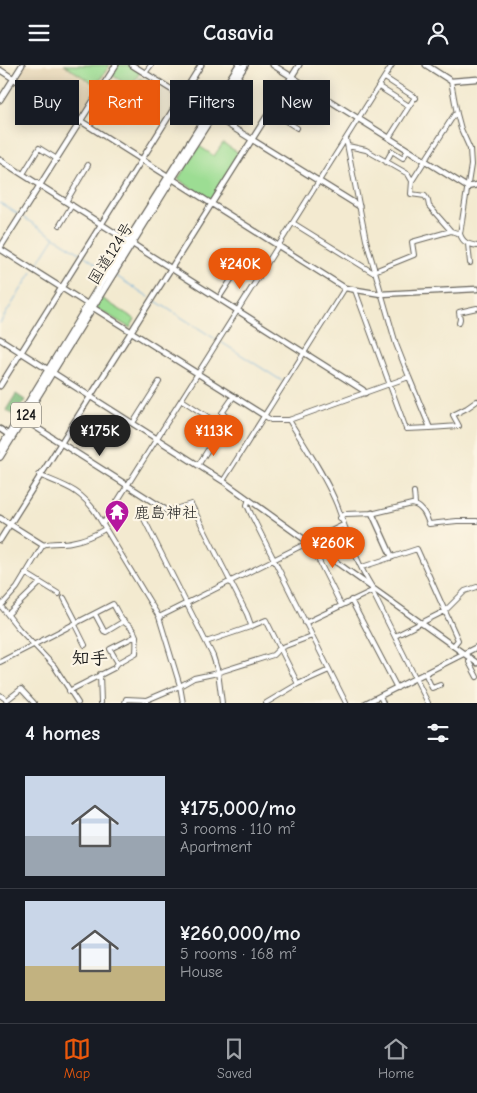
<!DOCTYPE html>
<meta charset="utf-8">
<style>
body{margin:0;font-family:"Comic Neue","Klee One",sans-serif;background:#242831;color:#f1f3f6;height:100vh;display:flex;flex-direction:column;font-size:19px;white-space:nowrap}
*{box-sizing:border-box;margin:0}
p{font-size:16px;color:#9ea1a6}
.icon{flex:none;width:28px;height:28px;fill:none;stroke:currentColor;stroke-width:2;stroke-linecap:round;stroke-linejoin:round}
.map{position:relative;height:638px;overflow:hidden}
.side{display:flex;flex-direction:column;background:#171b24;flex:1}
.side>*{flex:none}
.hud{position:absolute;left:15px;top:15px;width:448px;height:45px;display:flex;gap:10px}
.price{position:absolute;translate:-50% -42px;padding:0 11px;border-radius:18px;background:#ea580c;color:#fff;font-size:16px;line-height:32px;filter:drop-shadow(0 1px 2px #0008)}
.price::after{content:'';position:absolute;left:50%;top:30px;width:15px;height:11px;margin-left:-8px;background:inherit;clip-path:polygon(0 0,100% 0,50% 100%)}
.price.selected{background:#222;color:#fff}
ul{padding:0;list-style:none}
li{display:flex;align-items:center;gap:15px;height:125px;padding:0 25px}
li+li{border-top:1px solid #363941}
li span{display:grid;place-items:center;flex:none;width:140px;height:100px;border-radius:0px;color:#555}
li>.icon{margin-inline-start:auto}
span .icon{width:60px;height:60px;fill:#fffc;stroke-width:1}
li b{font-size:21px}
h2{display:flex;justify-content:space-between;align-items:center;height:60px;padding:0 25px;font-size:21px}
.pill{padding:0 18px;border-radius:0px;background:#171b24;box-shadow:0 2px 12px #0003;font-size:18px;line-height:45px}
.pill.selected{background:#ea580c;color:#fff}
header{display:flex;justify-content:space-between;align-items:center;height:65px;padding:0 25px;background:#171b24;font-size:22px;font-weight:700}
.tab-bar{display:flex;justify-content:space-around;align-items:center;height:70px;border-top:1px solid #363941;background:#171b24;font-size:14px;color:#9ea1a6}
.tab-bar a{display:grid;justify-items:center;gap:2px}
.tab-bar .selected{color:#ea580c}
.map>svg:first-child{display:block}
</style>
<header><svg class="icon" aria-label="menu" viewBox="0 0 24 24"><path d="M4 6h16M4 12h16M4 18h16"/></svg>Casavia<svg class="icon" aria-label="person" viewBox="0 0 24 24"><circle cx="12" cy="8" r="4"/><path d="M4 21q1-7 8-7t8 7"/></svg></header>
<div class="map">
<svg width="477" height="638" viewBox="0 0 477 638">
<rect width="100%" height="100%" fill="#fcf5e5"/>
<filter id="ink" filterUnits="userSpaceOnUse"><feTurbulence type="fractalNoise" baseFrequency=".02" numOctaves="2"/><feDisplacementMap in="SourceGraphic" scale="10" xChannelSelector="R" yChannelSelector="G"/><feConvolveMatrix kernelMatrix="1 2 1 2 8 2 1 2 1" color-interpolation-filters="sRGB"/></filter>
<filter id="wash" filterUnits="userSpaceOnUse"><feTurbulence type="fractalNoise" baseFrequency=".0096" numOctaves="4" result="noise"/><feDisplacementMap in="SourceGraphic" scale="20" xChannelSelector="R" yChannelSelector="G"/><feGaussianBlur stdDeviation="1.12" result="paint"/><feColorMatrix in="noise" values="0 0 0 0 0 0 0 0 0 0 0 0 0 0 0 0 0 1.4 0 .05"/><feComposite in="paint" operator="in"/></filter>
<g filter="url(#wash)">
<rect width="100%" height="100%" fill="#f3ead0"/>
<path fill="#e9d9ba" d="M24 0H112L80 53 15 13Z"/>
<path fill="#9cdd93" stroke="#5c7c58" d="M64 0H110L96 20Z
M118 0H128L140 7 131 22 112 10Z
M223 78 240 89 210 136 178 114 199 81 214 91Z
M101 233 135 254 130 263 96 243Z"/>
<path fill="#7dbc7d" stroke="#4c6c4c" d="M140 13 149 19 132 43 113 30 122 17 131 24Z
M16 329 25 335 15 351 6 345Z"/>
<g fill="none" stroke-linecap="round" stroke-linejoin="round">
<path stroke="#65a8da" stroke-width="1" d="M0 138 18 149
M24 153 80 188
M85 191 103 204
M35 203 54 173
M116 211 149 232
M154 235 217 275
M0 258 32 207
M221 277 282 316"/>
</g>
</g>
<g filter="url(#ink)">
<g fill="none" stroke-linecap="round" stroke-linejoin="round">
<defs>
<path id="minor" d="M145 8 151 0
M385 13 416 33
M451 16 457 49 461 64 470 84 471 100 460 169C463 178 468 179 477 181
M379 22 409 41
M284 24 310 41
M95 32 122 49
M270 46 297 63
M389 73 415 32
M348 81 366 85 408 109 412 116 411 129 425 131 428 136 429 141 451 166
M386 97 392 86 403 93 408 85
M23 109 39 83 57 94
M412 116 454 50 457 49
M66 137 88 100
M293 158 372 207 414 190 412 177 451 166 460 169
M60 160 72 140
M468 179 470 198
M355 225 406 364 430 363 409 312
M219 233 240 201 259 212
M459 258 460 254 459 247 477 243
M182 335 208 352
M265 351 271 355H289L409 312 396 279 366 175 346 74
M289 355C305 382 325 410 337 440 347 467 356 497 372 522V526L428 638
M133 358 159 317
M430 363 459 361 453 350 467 343 477 336
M220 367 228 353 222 348 234 331
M199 399 214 375
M39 410C65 421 80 424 96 448L159 552 180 621 183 638
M223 416 345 223
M414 427 415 439
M249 434 247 440 251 449 346 638
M166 445H172L191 439 247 549 251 560 250 562 206 577
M340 453 345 449 375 448 412 439C422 441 426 450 429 459L457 456H477
M144 454 213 591 218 607 222 638
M103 459 392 0
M311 480 341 540
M362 502 417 484 458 575 453 581
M25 508 59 529
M64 533 77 558
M351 535 397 623
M0 540 19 564 54 601 78 638
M1 541 17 523 43 480C53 477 61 479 71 477 83 475 95 470 105 464
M8 549 40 518
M95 549 104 566 106 567 124 556
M159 552 343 460
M305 558 372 526
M75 560 85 580
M251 560 252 561 266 555 298 619
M395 571 445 546 465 526 477 522
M471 593 469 597 477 612
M0 597 113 539C116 544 120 553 124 557 138 567 137 572 136 588L118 598 114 603 69 626
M118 598 110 584 136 571
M425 608 432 623 440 620
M100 609 101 638
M0 630 7 635 21 624 34 638
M380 631 383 638
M125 638 126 634 147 635
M147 638V635L180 621 194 613 213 609 273 590 280 583 312 571
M266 638 298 619 329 605"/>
<path id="tertiary" d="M132 0 359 141
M273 0 467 122 477 120
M426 0 451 16 477 14
M0 5 345 223 381 229 477 224
M0 35 22 0
M0 95 363 325 365 328
M0 183 116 0
M0 184 265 351
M0 274 223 416 477 598
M0 321 201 0
M23 354 166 445
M0 364 9 370
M372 448 392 492
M0 453 43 480
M0 475 299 0
M366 638 477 582"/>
<path id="trunk" d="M0 384 101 218 239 0
M0 392 172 114 245 0"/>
</defs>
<use href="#minor" stroke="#67645b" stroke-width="6"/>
<use href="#tertiary" stroke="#67645b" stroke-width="7"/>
<use href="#trunk" stroke="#67645b" stroke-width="8"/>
<use href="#minor" stroke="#fff" stroke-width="4"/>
<use href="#tertiary" stroke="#fff" stroke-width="4.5"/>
<use href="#trunk" stroke="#fff" stroke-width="5.5"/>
</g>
</g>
<defs>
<symbol id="temple-pin" viewBox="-11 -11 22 30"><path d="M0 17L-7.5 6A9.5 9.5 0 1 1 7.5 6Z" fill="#b5179e" stroke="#fcf5e5"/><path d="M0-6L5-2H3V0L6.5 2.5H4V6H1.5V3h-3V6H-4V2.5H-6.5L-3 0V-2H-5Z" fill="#fff"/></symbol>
</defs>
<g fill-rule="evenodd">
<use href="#temple-pin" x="103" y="433" width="28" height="38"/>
</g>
<g text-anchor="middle" stroke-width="4.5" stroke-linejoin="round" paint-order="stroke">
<rect fill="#fcf5e5" stroke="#5f5d58" stroke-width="1" x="11" y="337.5" width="30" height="25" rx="4"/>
<g font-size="15" font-weight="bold" fill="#1c1c1c">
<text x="26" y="355">124</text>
</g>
<g font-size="16" fill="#1c1c1c" stroke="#fcf5e5">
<text transform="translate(110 188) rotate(-58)" y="6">国道124号</text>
</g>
<g font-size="16" fill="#1c1c1c" stroke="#fcf5e5" text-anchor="start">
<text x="134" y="453">鹿島神社</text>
</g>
<g font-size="18" font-weight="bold" fill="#1c1c1c" stroke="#fcf5e5">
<text x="90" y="599">知手</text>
</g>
</g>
</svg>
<b class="price" style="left:240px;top:225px">¥240K</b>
<b class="price selected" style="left:100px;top:392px">¥175K</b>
<b class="price" style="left:214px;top:392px">¥113K</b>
<b class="price" style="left:333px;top:504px">¥260K</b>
<div class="hud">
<a class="pill">Buy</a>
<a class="pill selected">Rent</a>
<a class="pill">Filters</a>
<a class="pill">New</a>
</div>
</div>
<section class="side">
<h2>4 homes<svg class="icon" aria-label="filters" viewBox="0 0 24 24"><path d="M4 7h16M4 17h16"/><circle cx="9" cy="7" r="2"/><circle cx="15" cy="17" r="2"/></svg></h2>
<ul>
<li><span style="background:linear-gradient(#c9d6e8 60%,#9aa5b1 0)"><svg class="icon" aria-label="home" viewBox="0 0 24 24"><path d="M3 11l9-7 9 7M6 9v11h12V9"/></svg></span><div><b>¥175,000/mo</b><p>3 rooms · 110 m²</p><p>Apartment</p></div></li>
<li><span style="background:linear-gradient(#c9d6e8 65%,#c2b280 0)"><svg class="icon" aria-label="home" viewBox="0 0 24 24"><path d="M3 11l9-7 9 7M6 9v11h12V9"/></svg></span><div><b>¥260,000/mo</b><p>5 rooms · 168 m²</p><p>House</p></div></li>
</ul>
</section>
<nav class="tab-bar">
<a class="selected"><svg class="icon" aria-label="map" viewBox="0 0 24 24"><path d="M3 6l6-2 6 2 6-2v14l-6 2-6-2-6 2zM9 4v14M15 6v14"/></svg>Map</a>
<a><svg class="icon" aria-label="saved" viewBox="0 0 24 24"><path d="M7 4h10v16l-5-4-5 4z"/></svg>Saved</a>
<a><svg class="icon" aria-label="home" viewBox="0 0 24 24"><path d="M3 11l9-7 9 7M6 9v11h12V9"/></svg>Home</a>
</nav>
